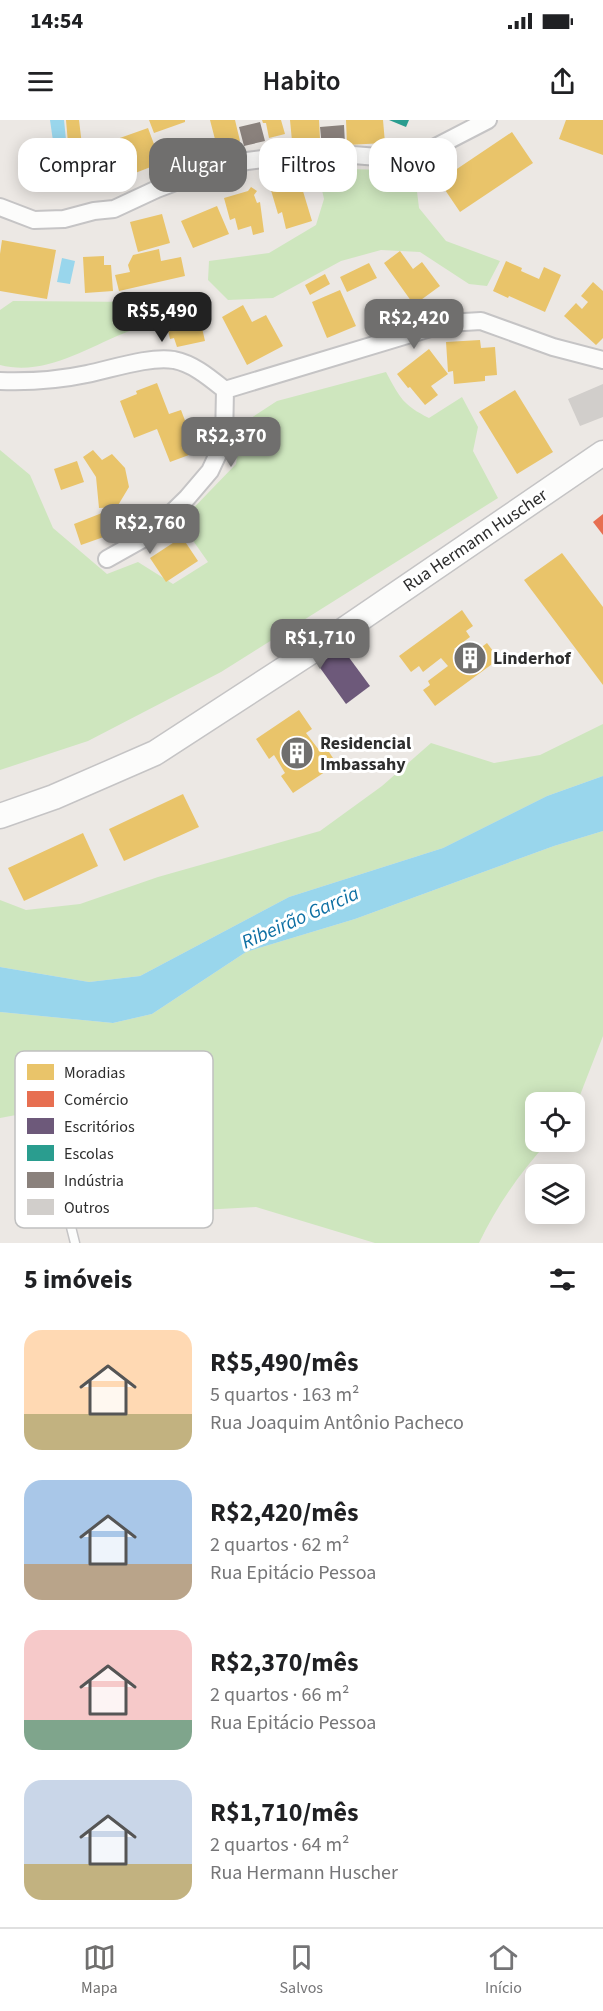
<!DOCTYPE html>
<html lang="pt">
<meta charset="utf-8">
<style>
body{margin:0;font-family:"Source Sans 3",sans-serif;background:#f6f6f6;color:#202124;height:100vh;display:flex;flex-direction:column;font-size:22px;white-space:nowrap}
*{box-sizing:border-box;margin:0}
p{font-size:20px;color:#757577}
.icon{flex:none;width:33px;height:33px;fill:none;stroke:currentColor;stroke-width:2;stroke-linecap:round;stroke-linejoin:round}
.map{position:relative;height:1123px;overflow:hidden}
.drawer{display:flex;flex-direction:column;background:#fff;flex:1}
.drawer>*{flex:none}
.hud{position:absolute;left:18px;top:18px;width:567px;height:54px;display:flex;gap:12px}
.buttons{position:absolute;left:525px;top:972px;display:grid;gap:12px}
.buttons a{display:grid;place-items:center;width:60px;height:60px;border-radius:12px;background:#fff;box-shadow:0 3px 15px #0003;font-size:30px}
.price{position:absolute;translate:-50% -51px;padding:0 14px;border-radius:12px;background:#706f6e;color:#fff;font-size:20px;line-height:39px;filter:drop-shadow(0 2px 3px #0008)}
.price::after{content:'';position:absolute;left:50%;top:36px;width:18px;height:14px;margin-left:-9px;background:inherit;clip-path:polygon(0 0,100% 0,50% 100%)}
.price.current{background:#222;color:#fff}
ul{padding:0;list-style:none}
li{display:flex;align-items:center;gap:18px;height:150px;padding:0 24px}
li span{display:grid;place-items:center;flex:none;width:168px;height:120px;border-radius:18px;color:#555}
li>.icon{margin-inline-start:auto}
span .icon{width:72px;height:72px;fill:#fffc;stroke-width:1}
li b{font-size:26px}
h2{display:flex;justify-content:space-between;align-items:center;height:72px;padding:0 24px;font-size:26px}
.chip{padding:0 21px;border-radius:18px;background:#fff;box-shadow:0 3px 15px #0003;font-size:21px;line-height:54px}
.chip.current{background:#706f6e;color:#fff}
.status{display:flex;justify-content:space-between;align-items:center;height:42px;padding:0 30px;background:#fff;direction:ltr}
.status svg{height:16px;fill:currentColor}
header{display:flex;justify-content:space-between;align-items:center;height:78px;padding:0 24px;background:#fff;font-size:27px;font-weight:600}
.dock{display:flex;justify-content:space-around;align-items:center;height:84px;border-top:2px solid #e0e0e0;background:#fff;font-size:16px;color:#757577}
.dock a{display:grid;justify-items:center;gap:3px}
.dock .current{color:#706f6e}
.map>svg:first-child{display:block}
</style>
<div class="status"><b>14:54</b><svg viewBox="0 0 49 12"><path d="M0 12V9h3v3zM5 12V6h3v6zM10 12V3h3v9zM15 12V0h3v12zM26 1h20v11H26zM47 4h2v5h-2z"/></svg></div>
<header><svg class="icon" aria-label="menu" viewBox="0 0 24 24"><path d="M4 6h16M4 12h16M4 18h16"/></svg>Habito<svg class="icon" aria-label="share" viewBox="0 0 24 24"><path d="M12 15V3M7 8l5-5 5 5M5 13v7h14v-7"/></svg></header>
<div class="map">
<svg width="603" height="1123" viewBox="0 0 603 1123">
<rect width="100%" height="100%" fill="#ece8e4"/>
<path fill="#cee6be" d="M407 47 415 55 419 88 446 121 500 141 487 166 469 164 420 132 381 130 341 141 273 178 228 180 208 160 209 141 269 133 316 105 324 79 319 57 345 49 387 50Z
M188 177 210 185C180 194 150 202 122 214 83 230 44 256 0 245V190L13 181 141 182Z
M386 252C400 278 403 285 429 298L462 277 478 307 473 331 498 378 221 552 88 621 0 650V330L30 355 53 408 107 454 138 442 173 464 208 442 180 402 236 344 242 304 277 281Z
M603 604V656L547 676 443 728 289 777 140 856 89 862 0 847V780L26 790 80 784 158 757 320 711 382 666 431 623 494 643 540 635Z
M603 711V916L575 988 574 982H536V1022H548C521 1051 496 1087 479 1123H375L256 1087 183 1091 137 1052 70 985 0 998V892L113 903 152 894 246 832 355 799 554 726Z"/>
<path fill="#99d6ec" d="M50 0H64L66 20 53 21Z
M62 138 75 141 70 164 57 162Z
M603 656V711L554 726 355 799 246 832 152 894 113 903 0 892V847L89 862 140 856 289 777 443 728 547 676Z"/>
<path fill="#e9c46a" d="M66 0H79L84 42 37 47 34 27 68 23Z
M149 0H185V2L154 13Z
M210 0H235L240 21 217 27Z
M262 0H281L285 14 269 18 266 3H263Z
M290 0H319L320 19 292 21Z
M346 0H383L385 23 347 25Z
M566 0H603V35L559 19Z
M148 8 161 43 130 55 117 19Z
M512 12 533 43 460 92 439 61Z
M299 58 312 101 286 109 282 92 278 94 270 67Z
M251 67 257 71 254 75 257 83 260 82 264 112 253 115 251 106 238 110 235 98 230 100 224 78 248 71Z
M217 86 229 114 193 128 181 101Z
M162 94 170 123 138 132 130 102Z
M2 120 56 130 47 179 0 171V134Z
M159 129 161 141 181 137 185 156 119 171 115 155 130 152 128 145 133 135Z
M400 131 413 149 422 142 440 166 414 185 384 143Z
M104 136V145H111L113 171 85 173 83 137Z
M506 141 522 148 521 151 539 159 544 147 561 155 545 192 509 176 508 178 493 171Z
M369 143 377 158 347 172 340 157Z
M325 154 330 164 310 175 305 165Z
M593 162 603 171V218L596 225 564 196 576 183 582 189 588 182 581 176Z
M340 170 356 206 327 218 312 182Z
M243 185 252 202 266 195 283 226 247 245 222 197Z
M200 199 205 221 177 227 174 218 170 219 167 206Z
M480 220 481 228 495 227 497 255 485 256V261L454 264 453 251 448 252 446 222Z
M429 229 448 254 431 266 438 275 425 285 410 267 408 268 397 254Z
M157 263 169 294 181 290 197 332 170 342 157 309 134 318 120 281 137 274 136 271Z
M515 270 553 332 517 354 479 292Z
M93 330 102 340 112 334 125 348 129 367 117 387 99 388 96 357 83 337Z
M77 341 84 362 61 370 54 349Z
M107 391 115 413 81 425 74 404Z
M182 417 198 441 166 462 150 438Z
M562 433 603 487V565L524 460Z
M462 490 473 506 466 511 470 517 454 529 458 534 475 522 479 529 487 523 499 539 435 586 423 570 430 565 428 561 448 546 441 538 423 552 419 546 411 552 399 536Z
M299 590 312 609 306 613 319 630 325 626 337 644 293 673 281 656 285 653 274 635 269 639 256 619Z
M183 674 199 707 124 741 109 709Z
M83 713 98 746 24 781 8 748Z"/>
<path fill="#e76f51" d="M603 394V415L593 402Z"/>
<path fill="#6d597a" d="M342 528 370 566 346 584 318 545Z"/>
<path fill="#2a9d8f" d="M389 0H409L406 7Z"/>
<path fill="#8a817c" d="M260 2 265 21 244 26 239 7Z
M344 5 345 24 322 27 320 7Z"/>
<path fill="#d1cecb" d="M603 264V297L580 306 568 279Z"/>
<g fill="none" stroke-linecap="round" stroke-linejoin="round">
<defs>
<path id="service" d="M58 1055 75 1123"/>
<path id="minor" d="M0 87 34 100 64 99 94 91 114 89 157 69 194 55 247 41 287 36 341 34 390 38 426 32 488 0
M0 261C29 262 59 260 87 254 112 249 149 236 174 240 194 244 210 258 225 270
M225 270 447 203 481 201 553 227 603 240
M107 439 148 416 187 378 210 351 224 321 225 270"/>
<path id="secondary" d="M0 696 54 677 155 633 335 516 603 333"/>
</defs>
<use href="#service" stroke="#c5c4c5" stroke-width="11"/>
<use href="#minor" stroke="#c5c4c5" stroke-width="20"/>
<use href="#secondary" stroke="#c5c4c5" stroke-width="27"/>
<use href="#service" stroke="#fcfcfb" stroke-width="8"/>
<use href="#minor" stroke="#fcfcfb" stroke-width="16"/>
<use href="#secondary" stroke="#fcfcfb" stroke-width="24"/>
</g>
<defs>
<symbol id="building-disc" viewBox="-11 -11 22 22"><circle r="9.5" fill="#706f6e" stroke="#fff"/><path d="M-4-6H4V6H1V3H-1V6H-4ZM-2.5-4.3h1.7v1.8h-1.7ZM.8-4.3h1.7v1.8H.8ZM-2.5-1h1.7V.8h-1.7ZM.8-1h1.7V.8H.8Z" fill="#fff"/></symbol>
</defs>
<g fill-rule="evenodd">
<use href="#building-disc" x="451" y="519" width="38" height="38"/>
<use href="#building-disc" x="278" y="614" width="38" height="38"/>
</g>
<g text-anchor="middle" stroke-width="6" stroke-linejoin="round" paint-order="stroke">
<g font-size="18" fill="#2e2e2e" stroke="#fff">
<text transform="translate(475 420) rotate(-34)" y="6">Rua Hermann Huscher</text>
</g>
<g font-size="18" font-weight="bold" fill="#2e2e2e" stroke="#fff" text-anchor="start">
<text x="493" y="544">Linderhof</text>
<text x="320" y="629">Residencial<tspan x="320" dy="21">Imbassahy</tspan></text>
</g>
<g font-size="20" font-style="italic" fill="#0d6fa3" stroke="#fff">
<text transform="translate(300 797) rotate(-24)" y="7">Ribeirão Garcia</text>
</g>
</g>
<rect x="15" y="931" width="198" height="177" rx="9" fill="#fff" stroke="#c0c0c0" stroke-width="1.5"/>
<rect x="27" y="944" width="27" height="16" fill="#e9c46a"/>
<rect x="27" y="971" width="27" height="16" fill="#e76f51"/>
<rect x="27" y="998" width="27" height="16" fill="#6d597a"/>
<rect x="27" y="1025" width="27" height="16" fill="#2a9d8f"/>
<rect x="27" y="1052" width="27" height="16" fill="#8a817c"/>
<rect x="27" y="1079" width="27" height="16" fill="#d1cecb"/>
<g font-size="16" fill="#2e2e2e">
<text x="64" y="958">Moradias</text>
<text x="64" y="985">Comércio</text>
<text x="64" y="1012">Escritórios</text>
<text x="64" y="1039">Escolas</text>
<text x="64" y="1066">Indústria</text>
<text x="64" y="1093">Outros</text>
</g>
</svg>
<div class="buttons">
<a><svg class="icon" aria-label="locate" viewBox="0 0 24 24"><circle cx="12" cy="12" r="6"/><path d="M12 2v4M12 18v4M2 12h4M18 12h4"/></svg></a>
<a><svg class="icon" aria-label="layers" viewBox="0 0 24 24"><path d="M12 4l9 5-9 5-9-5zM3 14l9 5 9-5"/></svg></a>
</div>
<b class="price current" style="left:162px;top:223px">R$5,490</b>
<b class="price" style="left:414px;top:230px">R$2,420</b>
<b class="price" style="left:231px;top:348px">R$2,370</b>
<b class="price" style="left:150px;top:435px">R$2,760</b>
<b class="price" style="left:320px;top:550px">R$1,710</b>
<div class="hud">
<a class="chip">Comprar</a>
<a class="chip current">Alugar</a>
<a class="chip">Filtros</a>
<a class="chip">Novo</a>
</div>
</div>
<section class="drawer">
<h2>5 imóveis<svg class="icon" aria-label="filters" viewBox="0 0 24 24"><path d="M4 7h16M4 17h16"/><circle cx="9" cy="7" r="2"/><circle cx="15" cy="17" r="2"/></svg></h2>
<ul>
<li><span style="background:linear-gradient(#ffd9b3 70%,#c2b280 0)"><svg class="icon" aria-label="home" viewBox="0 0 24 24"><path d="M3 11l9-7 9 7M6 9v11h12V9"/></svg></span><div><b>R$5,490/mês</b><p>5 quartos · 163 m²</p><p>Rua Joaquim Antônio Pacheco</p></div></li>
<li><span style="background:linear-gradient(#a9c7e8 70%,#b9a48a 0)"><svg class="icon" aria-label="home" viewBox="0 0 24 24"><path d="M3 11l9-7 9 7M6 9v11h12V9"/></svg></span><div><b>R$2,420/mês</b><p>2 quartos · 62 m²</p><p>Rua Epitácio Pessoa</p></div></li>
<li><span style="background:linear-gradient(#f6c9c9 75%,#7fa58c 0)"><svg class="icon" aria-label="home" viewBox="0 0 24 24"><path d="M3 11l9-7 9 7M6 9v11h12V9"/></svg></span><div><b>R$2,370/mês</b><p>2 quartos · 66 m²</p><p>Rua Epitácio Pessoa</p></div></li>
<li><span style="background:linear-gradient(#c9d6e8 70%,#c2b280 0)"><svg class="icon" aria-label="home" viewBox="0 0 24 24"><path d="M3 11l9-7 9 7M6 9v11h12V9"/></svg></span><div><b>R$1,710/mês</b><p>2 quartos · 64 m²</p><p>Rua Hermann Huscher</p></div></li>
</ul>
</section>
<nav class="dock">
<a class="current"><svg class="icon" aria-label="map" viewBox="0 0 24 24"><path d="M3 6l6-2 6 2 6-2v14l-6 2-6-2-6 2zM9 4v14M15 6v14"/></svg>Mapa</a>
<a><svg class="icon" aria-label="saved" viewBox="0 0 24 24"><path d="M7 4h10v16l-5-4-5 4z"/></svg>Salvos</a>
<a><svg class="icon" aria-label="home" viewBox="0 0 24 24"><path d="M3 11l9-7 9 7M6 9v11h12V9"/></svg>Início</a>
</nav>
